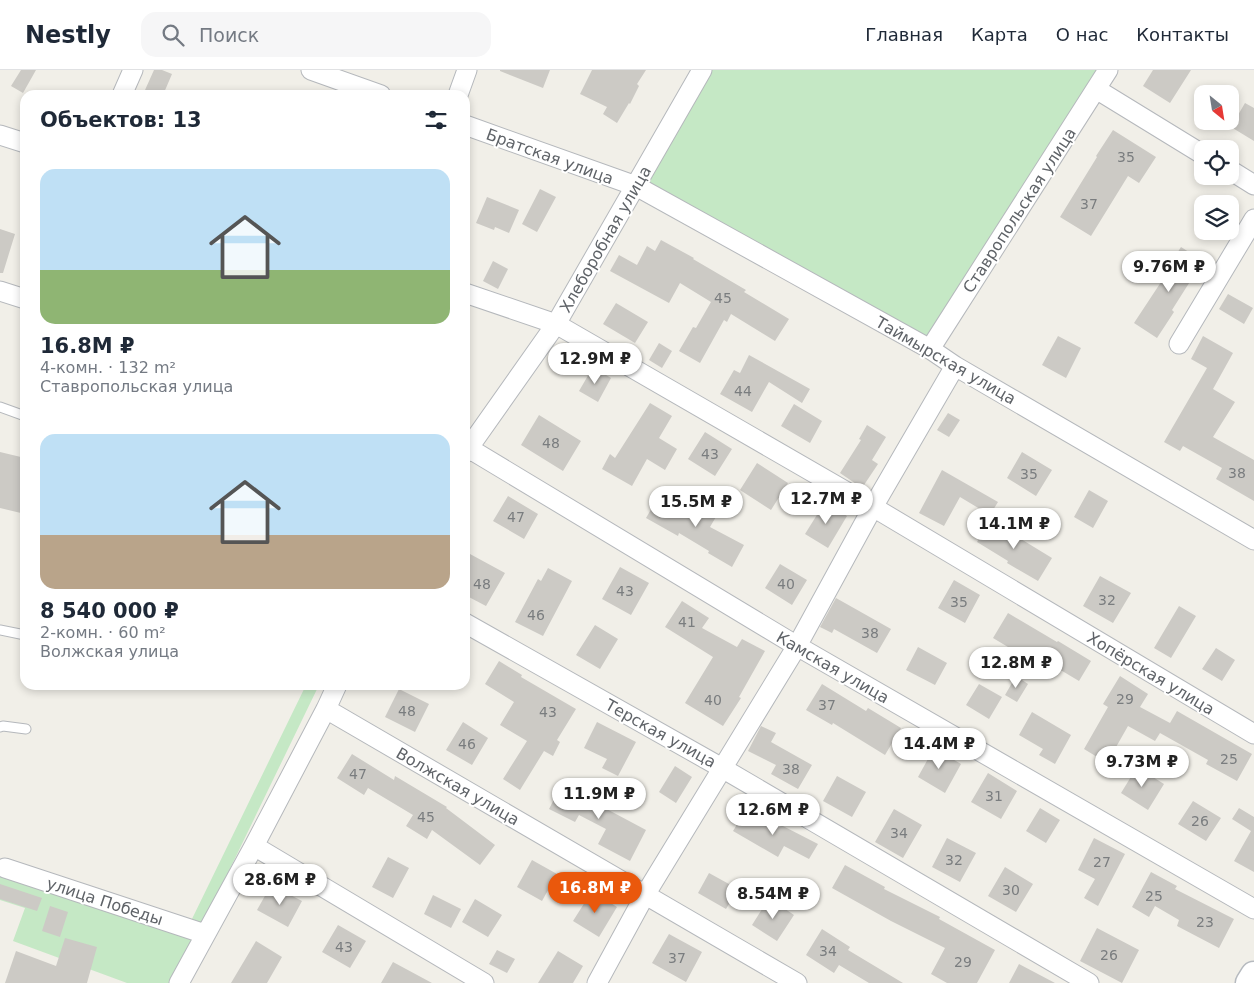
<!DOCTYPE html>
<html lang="ru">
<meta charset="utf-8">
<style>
body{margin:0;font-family:"DejaVu Sans",sans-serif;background:#f6f6f7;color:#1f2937;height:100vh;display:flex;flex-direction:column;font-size:19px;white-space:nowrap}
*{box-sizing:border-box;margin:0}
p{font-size:16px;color:#747a83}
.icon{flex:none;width:28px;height:28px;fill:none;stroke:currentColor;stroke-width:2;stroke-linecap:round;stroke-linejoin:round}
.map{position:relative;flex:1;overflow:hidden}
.details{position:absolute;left:20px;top:20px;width:450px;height:600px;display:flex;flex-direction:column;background:#fff;border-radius:15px;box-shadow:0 2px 8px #0003}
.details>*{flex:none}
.needle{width:32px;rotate:150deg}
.controls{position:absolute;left:1194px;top:15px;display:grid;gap:10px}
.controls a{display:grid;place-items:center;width:45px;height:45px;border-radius:10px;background:#fff;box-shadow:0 2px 8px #0003;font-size:25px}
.price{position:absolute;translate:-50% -42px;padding:0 11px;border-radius:18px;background:#fff;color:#222;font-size:16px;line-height:32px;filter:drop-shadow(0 1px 2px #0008)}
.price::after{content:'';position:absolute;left:50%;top:30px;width:15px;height:11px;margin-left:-8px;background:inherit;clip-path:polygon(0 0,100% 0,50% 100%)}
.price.selected{background:#ea580c;color:#fff}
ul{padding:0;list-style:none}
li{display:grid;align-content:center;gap:10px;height:265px;padding:0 20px}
li span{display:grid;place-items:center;height:155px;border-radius:15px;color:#555}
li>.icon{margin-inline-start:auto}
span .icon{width:90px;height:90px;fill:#fffc;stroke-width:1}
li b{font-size:21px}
h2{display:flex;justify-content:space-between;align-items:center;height:60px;padding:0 20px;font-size:21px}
header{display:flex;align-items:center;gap:30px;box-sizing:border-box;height:70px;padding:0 25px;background:#fff;border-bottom:1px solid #e0e1e3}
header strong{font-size:24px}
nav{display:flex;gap:28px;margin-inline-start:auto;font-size:18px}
.search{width:350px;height:45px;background:#f6f6f7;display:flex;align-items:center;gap:12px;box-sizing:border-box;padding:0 18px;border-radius:15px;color:#747a83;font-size:19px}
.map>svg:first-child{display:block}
</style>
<header>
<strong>Nestly</strong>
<div class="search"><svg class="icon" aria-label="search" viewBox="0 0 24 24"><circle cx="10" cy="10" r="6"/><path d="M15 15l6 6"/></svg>Поиск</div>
<nav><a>Главная</a><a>Карта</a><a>О нас</a><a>Контакты</a></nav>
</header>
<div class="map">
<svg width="1254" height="913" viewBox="0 0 1254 913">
<rect width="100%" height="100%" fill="#f1efe8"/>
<path fill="#c5e8c5" d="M709 0H1102L931 271 644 114Z
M306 615H319L191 879 171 913H127L13 871 25 838 0 830V790L191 851Z"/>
<path fill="#cccac5" d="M21 0H36L23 23 11 16Z
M154 0H162L172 4 163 25H158L145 20Z
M500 0H550L543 18 500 1Z
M592 0H646L637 14 639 16 630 34 629 33 617 53 603 44 607 37 580 24Z
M1153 0H1191L1170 33 1143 16Z
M1245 33 1254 38V71L1231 57Z
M1113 60 1156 87 1139 113 1128 106 1091 166 1060 147 1097 87 1096 86Z
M540 119 556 127 537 162 522 154Z
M487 127 519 140 509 163 495 157 494 160 476 153Z
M0 159 15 164 3 203H0Z
M661 170 694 188 693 189 746 220 744 222 789 249 775 271 731 244 727 252 724 250 700 293 679 281 693 257 696 258 711 232 680 213 669 233 610 201 619 185 637 195 647 176 655 181Z
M1181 177 1203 191 1172 240 1174 242 1157 268 1134 253 1165 206 1163 205Z
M493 191 508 199 498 219 483 211Z
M1228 224 1253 238 1244 254 1219 239Z
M616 233 648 252 635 273 603 254Z
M1058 266 1081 278 1066 308 1042 295Z
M1203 266 1233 283 1213 319 1235 332 1213 367 1254 390V431L1216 409 1222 398 1183 376 1180 381 1164 372 1207 298 1191 289Z
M659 273 672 281 662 298 649 290Z
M749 285 810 319 802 333 769 312 752 342 720 324 734 300 740 303Z
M593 297 611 308 598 332 579 321Z
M650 333 672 346 659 368 677 379 665 400 647 389 632 416 602 399 610 384 615 388Z
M794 334 822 351 810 373 781 356Z
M948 343 960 350 949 367 937 360Z
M539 345 581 371 563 401 521 375Z
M867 355 886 367 872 390 878 394 862 418 840 403 861 370 859 369Z
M705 362 732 379 715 406 688 389Z
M0 382 25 388V444L0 438Z
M1022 382 1052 400 1036 426 1007 408Z
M757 393 788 413 771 440 740 420Z
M942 400 998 432 990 445 960 427 944 456 919 443Z
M1089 420 1108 431 1093 458 1074 447Z
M660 424 697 445 705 431 720 440 710 457 744 475 732 497 708 483 709 481 679 463 678 466 646 448Z
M508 426 538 444 524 469 493 451Z
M825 432 847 446 828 478 805 464Z
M991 448 1017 464 1016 466 1052 488 1038 511 1007 493 1008 491 977 472Z
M470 484 505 503 486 536 465 525V493Z
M780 494 807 510 792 535 765 518Z
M620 497 649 513 631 545 602 529Z
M548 498 572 511 543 566 515 552 538 509 541 511Z
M1100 506 1131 523 1113 553 1083 536Z
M954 510 980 525 965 553 938 538Z
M836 528 891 559 877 583 834 559 832 563 820 557Z
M682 531 709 548 702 558 737 577 742 569 765 581 739 627 741 628 723 656 685 633 713 587 665 557Z
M1179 536 1196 546 1171 588 1154 578Z
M1008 543 1057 572 1058 571 1091 591 1079 611 1027 580 1023 586 993 568Z
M595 555 618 569 600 599 576 585Z
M918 577 947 593 935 615 906 600Z
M1216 578 1235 590 1222 611 1202 599Z
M499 591 522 605 521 607 576 639 557 670 560 672 553 686 544 681 520 720 503 709 527 671 500 655 514 632 485 614Z
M1016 606 1028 614 1017 632 1005 625Z
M1120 606 1148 624 1140 637 1170 653 1177 641 1252 684 1237 711 1206 694 1208 690 1160 663 1155 671 1128 656 1107 693 1084 679 1108 637 1103 634Z
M822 614 866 641 868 638 901 658 885 685 833 653 832 655 806 640Z
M979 614 1002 627 989 649 966 635Z
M399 619 429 634 415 662 385 647Z
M1032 642 1071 665 1055 694 1039 685 1043 679 1019 665Z
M463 652 488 668 472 695 446 680Z
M597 652 636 672 618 706 602 698 607 689 584 678Z
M761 656 776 663 771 672 812 695 798 719 771 704 776 695 748 681Z
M934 678 961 694 945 723 918 707Z
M352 684 394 710 395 706 447 737 446 738 495 775 480 795 432 760 427 769 406 756 413 745 368 718 364 725 337 708Z
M675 696 692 707 676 733 659 722Z
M1137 697 1164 714 1148 740 1121 723Z
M988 703 1017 721 1001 749 971 732Z
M837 706 866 722 852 747 823 731Z
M563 712 603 732 601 736 646 760 630 791 598 774 606 759 579 745 575 752 549 739Z
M1193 731 1221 748 1206 771 1178 754Z
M747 738 780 757 781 755 818 774 809 789 784 776 778 787 733 761Z
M1040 738 1060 750 1046 773 1026 761Z
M1239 738 1254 747V802L1234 791 1251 761 1232 749Z
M894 739 922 755 903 788 875 772Z
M947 768 976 783 960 812 932 797Z
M1094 768 1125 784 1098 836 1084 828 1095 809 1078 800Z
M388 787 409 798 393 828 372 817Z
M532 790 557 804 542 831 517 817Z
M845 795 885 817 884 819 940 847 939 849 995 880 977 913H947L931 904 945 878 891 851 832 818Z
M1005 797 1033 814 1016 842 988 826Z
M1151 802 1177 816 1175 819 1234 849 1219 878 1177 856 1179 850 1155 836 1149 847 1132 837Z
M709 803 738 819 726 839 698 823Z
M0 814 42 828 37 841 0 829Z
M271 815 302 831 288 857 257 840Z
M592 821 617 837 599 867 573 851Z
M433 825 461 839 451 858 424 844Z
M769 828 794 845 777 871 752 855Z
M475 829 502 845 488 867 462 852Z
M50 836 68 842 60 867 42 861Z
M338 855 366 871 350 898 322 882Z
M1097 858 1139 880 1122 913 1080 891Z
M822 859 850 877 848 880 903 913H869L839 895 834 903 806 885Z
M669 864 702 882 686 912 652 893Z
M65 868 97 877 87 913H5L16 881 56 896Z
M256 871 282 887 267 913H231Z
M497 880 515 889 507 903 489 894Z
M558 881 583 896 573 913H538Z
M393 892 432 913H381Z
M1019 894 1055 913H1009Z"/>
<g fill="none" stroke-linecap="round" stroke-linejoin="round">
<defs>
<path id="lane" d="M0 337 25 346
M0 560 25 565
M0 657 3 656 26 659"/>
<path id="street" d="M311 0 381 25
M1096 19 1202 84
M122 25 133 0
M458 25 467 0
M465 55 636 116 930 279 955 296 1254 470
M0 65 25 73
M1230 100 1254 115
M0 221 25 229
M465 223 556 254 873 437 1254 664
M1179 274 1254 149
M930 279 1108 0
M465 376 797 576 1254 839
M465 383 556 254 702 0
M465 553 722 698 1089 913
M326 639 797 913
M254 776 484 913
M5 798 205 864
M179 913 254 776 326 639 337 615
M597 913 645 825 797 576 873 437 955 296"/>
<path id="secondary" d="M1249 913 1254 905"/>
</defs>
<use href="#lane" stroke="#b5b8bc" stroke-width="11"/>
<use href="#street" stroke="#b5b8bc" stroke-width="21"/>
<use href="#secondary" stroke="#b6babf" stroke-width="29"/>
<use href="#lane" stroke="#fff" stroke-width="9"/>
<use href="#street" stroke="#fff" stroke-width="19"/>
<use href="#secondary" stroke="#fff" stroke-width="26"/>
</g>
<g text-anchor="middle" stroke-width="4" stroke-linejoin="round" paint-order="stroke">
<g font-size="14" fill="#7a7d7f">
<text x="1126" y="92">35</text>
<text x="1089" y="139">37</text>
<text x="723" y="233">45</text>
<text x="743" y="326">44</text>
<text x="551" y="378">48</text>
<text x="710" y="389">43</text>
<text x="1237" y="408">38</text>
<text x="1029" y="409">35</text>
<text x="516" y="452">47</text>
<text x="482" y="519">48</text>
<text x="786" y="519">40</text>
<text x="625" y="526">43</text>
<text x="1107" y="535">32</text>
<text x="959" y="537">35</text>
<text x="536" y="550">46</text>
<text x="687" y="557">41</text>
<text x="870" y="568">38</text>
<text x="1125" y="634">29</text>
<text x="713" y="635">40</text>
<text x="827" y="640">37</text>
<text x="407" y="646">48</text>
<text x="548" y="647">43</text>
<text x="467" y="679">46</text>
<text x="1229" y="694">25</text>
<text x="791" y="704">38</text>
<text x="358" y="709">47</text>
<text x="994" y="731">31</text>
<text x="426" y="752">45</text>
<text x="1200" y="756">26</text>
<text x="899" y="768">34</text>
<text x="954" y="795">32</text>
<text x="1102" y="797">27</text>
<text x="1011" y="825">30</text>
<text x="1154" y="831">25</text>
<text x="1205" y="857">23</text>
<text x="344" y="882">43</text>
<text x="828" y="886">34</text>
<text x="1109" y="890">26</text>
<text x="677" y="893">37</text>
<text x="963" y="897">29</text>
</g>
<g font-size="16" fill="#5f6368" stroke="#fff">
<text transform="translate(550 86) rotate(20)" y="6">Братская улица</text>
<text transform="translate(1019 140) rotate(-57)" y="6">Ставропольская улица</text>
<text transform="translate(605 169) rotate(-60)" y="6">Хлеборобная улица</text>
<text transform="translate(946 290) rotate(30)" y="6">Таймырская улица</text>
<text transform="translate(833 597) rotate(30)" y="6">Камская улица</text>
<text transform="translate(1151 603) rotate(31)" y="6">Хопёрская улица</text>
<text transform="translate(661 663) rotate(29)" y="6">Терская улица</text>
<text transform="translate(458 716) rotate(30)" y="6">Волжская улица</text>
<text transform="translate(105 831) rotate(18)" y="6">улица Победы</text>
</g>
</g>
</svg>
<div class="controls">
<a><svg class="needle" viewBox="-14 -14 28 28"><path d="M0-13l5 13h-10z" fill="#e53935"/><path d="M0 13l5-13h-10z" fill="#747a83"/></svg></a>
<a><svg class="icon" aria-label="locate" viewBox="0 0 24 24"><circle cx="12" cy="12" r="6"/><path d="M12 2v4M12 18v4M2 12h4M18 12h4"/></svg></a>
<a><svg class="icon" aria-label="layers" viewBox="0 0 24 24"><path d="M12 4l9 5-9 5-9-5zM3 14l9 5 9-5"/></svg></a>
</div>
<b class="price" style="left:1169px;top:223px">9.76M ₽</b>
<b class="price" style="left:595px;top:315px">12.9M ₽</b>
<b class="price" style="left:826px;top:455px">12.7M ₽</b>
<b class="price" style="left:696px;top:458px">15.5M ₽</b>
<b class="price" style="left:1014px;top:480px">14.1M ₽</b>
<b class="price" style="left:1016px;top:619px">12.8M ₽</b>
<b class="price" style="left:939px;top:700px">14.4M ₽</b>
<b class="price" style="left:1142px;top:718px">9.73M ₽</b>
<b class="price" style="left:599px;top:750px">11.9M ₽</b>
<b class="price" style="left:773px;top:766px">12.6M ₽</b>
<b class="price" style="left:280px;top:836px">28.6M ₽</b>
<b class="price selected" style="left:595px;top:844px">16.8M ₽</b>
<b class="price" style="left:773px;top:850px">8.54M ₽</b>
<section class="details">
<h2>Объектов: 13<svg class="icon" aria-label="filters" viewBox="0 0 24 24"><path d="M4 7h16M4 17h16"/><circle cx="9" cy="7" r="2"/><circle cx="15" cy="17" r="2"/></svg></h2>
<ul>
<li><span style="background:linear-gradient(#bfe0f5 65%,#8fb573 0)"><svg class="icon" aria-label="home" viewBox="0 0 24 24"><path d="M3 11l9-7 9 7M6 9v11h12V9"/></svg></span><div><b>16.8M ₽</b><p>4-комн. · 132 m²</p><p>Ставропольская улица</p></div></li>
<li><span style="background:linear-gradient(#bfe0f5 65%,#b9a48a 0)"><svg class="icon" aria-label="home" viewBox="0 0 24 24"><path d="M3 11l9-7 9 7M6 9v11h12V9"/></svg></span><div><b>8 540 000 ₽</b><p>2-комн. · 60 m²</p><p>Волжская улица</p></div></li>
</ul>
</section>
</div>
